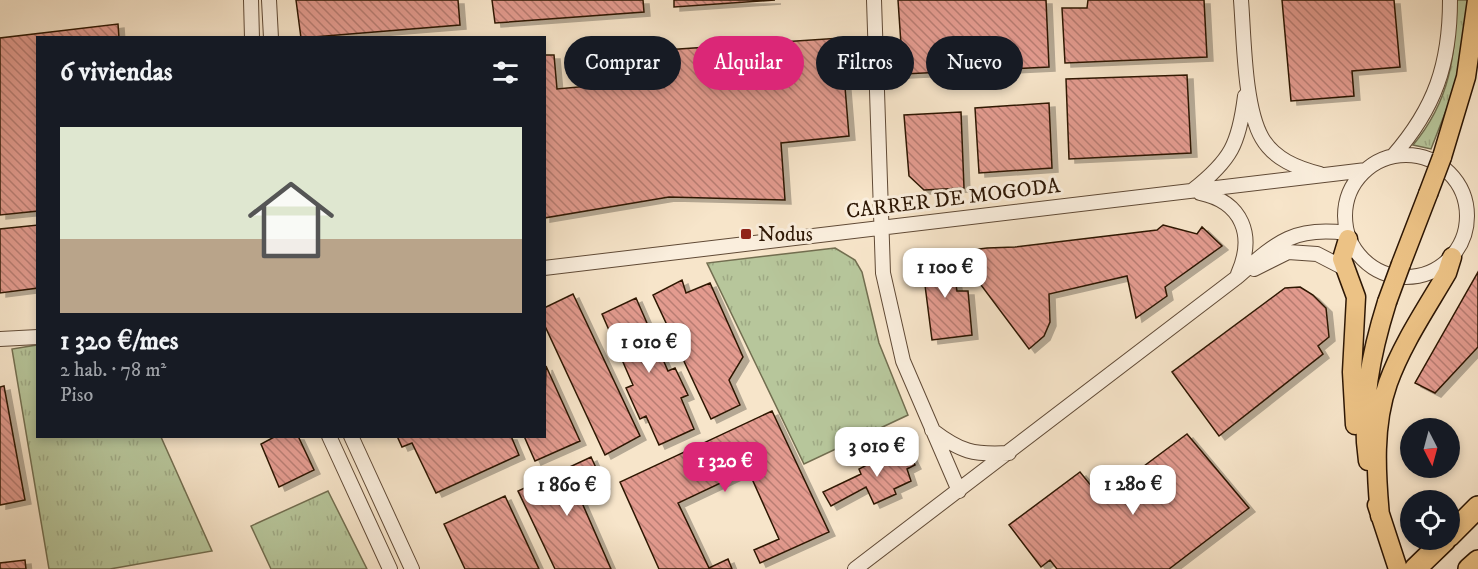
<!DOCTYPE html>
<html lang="es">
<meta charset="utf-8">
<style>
body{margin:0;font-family:"IM FELL DW Pica",serif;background:#242831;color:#f1f3f6;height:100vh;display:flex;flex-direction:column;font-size:22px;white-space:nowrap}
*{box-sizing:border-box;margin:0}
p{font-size:20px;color:#9ea1a6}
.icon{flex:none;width:33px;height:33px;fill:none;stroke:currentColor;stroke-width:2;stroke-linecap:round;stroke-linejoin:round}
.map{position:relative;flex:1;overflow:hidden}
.panel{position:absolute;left:36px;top:36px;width:510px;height:402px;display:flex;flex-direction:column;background:#171b24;border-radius:0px;box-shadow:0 3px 9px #0003}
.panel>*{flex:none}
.top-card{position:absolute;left:564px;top:36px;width:570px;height:54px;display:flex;gap:12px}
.needle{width:39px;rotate:174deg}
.buttons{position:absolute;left:1400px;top:418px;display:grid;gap:12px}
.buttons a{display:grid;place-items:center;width:60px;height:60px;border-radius:50%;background:#171b24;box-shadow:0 3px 9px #0003;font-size:30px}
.price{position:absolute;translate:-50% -51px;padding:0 14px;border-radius:12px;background:#fff;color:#222;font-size:20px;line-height:39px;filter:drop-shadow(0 2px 3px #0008)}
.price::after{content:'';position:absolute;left:50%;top:36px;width:18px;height:14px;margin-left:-9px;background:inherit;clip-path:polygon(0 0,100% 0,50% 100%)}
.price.on{background:#db2777;color:#fff}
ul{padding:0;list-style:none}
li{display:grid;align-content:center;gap:12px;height:318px;padding:0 24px}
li+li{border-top:2px solid #363941}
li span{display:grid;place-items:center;height:186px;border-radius:0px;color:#555}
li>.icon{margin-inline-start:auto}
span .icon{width:108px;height:108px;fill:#fffc;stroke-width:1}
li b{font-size:26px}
h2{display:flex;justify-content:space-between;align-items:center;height:72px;padding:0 24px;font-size:26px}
.tag{padding:0 21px;border-radius:27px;background:#171b24;box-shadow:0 3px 9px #0003;font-size:21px;line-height:54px}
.tag.on{background:#db2777;color:#fff}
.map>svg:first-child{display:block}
</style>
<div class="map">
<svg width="1478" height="569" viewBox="0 0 1478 569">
<defs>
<pattern id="grass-tufts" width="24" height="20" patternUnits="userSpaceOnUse" patternTransform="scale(1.5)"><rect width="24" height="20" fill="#b7c69b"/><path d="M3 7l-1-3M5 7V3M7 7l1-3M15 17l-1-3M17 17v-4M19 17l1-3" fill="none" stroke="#9ea984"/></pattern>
<pattern id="building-back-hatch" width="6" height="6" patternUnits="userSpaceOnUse" patternTransform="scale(1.5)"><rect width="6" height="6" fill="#e39b8f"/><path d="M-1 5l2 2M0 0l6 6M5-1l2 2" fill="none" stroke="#b87d73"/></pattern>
<filter id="shadow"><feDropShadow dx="6" dy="4" stdDeviation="0" flood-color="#0004"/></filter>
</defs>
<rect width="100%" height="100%" fill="#f7e5ca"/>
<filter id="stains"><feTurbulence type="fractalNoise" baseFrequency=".00333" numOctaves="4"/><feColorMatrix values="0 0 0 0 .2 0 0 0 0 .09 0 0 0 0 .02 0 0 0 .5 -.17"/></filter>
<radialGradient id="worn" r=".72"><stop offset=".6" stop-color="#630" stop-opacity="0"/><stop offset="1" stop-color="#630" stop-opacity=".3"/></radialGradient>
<path fill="url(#grass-tufts)" stroke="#726e50" stroke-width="1.5" d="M1456 0H1469L1456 85 1431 149 1413 145C1450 101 1456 55 1456 0Z
M835 248 855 260 862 272 879 343 908 415 804 464 707 263Z
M37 345 38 436 161 437 212 551 110 569H49L12 349Z
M328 491 367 569H271L251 526Z"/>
<path fill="url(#building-back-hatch)" stroke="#2d1705" stroke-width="1.5" filter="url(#shadow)" d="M296 0H458L460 25 301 38Z
M492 0H643L644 12 495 23Z
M674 0H775L674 7Z
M898 0H1046L1049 67 903 74Z
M1088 0H1204L1207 57 1065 63 1062 8H1087Z
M1282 0H1394L1400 67 1352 71 1354 96 1291 101Z
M118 24 119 38H38V211L0 215V38Z
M841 38 849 136 781 143 785 200 669 197 544 218V55H554L557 89 622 83 620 53Z
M1187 75 1191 153 1069 159 1066 79Z
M1049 103 1052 168 979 173 975 108Z
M961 112 964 188 924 190 909 176 904 115Z
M38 225V288L0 293V229Z
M1163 225 1197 234 1202 227 1222 246 1165 287 1167 296 1136 318 1127 276 1049 294 1050 322 1044 336 1029 349 960 257 972 250 987 248 1015 247 1157 230Z
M944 251 945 264 952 263 957 291H968L972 335 932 340 921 254Z
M1478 272V347L1435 393 1415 383Z
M682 280 686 293 710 283 743 357 729 380 740 405 711 419 653 295Z
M1300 287 1313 295 1326 308 1329 337 1318 346 1323 354 1219 436 1172 372 1285 288Z
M573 294 640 436 605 455 544 324V308Z
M636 298 668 371 675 368 688 395 681 398 694 429 659 445 646 416 640 419 626 388 633 385 602 314Z
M546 366 580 441 535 461 524 436H544Z
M4 386 25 500 0 505V387Z
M772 411 829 532 760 563 754 550 779 539 748 470 678 503 709 568 728 559 732 569H659L620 482Z
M1187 434 1249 508 1169 569H1057L1050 560 1041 567 1009 525 1080 472 1101 498Z
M276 436H298L314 470 279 487 261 444Z
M397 436H511L519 455 436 493 412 443 402 447Z
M905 445 915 465 907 469 911 481 894 489 896 494 874 504 866 487 831 506 823 492 861 474 859 469Z
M591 457 604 485 579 496 611 569H555L518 491Z
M505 496 539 569H465L444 524Z
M25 560 26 569H0V563Z"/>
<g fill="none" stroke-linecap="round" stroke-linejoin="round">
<defs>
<path id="minor" d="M251 0 252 38
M269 0 271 38
M874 0 883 273 903 361 959 491
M1241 0C1244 37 1244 107 1262 138 1274 159 1297 168 1320 174
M1345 216a61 61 0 1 1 122 0a61 61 0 1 1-122 0Z
M1393 156C1435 108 1450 64 1450 0
M1193 190C1231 160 1239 144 1245 96
M1200 193C1243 202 1255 236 1238 274
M544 268 1366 170
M1254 269 1288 252 1317 254 1346 269
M0 339 38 337
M932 430C961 452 973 455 1009 453
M329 436 390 569
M351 436 412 569
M855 569 1236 278C1275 244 1292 226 1346 233"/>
<path id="major" d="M1442 157 1466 77 1477 0
M1348 239 1342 259 1356 297 1352 372 1355 425
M1401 264 1428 194
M1368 461C1360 406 1371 353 1387 302
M1377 505 1398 569
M1380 516C1376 473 1373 425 1388 383 1402 344 1426 309 1447 273L1452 257"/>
<path id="highway" d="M1449 536 1478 507
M1415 569 1445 540
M1469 569 1478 561"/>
</defs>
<use href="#minor" stroke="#604a36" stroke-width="16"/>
<use href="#major" stroke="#2d1705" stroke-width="21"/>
<use href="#highway" stroke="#2d1705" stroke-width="24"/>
<use href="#minor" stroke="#faeedd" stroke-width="14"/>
<use href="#major" stroke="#ecc285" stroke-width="18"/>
<use href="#highway" stroke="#ecc285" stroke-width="21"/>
<defs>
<path id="major-bridge" d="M1428 194 1442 157
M1387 302 1401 264"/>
</defs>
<use href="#major-bridge" stroke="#2d1705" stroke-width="21" stroke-linecap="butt"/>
<use href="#major-bridge" stroke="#ecc285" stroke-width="18"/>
</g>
<rect fill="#8f2418" stroke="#faeedd" stroke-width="2" x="740" y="228" width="12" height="12" rx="3"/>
<g text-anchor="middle" stroke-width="6" stroke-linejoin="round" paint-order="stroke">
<g font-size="21" fill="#2d1705" stroke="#faeedd">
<text transform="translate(953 198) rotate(-7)" y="7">CARRER DE MOGODA</text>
</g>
<g font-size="21" fill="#2d1705" stroke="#faeedd" text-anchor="start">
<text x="758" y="241">Nodus</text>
</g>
</g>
<rect width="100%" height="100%" filter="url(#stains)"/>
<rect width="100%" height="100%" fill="url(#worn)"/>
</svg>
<div class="buttons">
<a><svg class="needle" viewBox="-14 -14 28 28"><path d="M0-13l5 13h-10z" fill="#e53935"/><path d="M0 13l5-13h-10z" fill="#9ea1a6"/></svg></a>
<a><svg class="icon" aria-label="locate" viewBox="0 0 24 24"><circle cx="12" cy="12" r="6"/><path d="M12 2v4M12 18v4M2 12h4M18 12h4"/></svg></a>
</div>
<b class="price" style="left:945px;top:299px">1 100 €</b>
<b class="price" style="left:649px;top:374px">1 010 €</b>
<b class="price" style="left:877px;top:478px">3 010 €</b>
<b class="price on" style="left:725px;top:493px">1 320 €</b>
<b class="price" style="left:1133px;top:516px">1 280 €</b>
<b class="price" style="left:567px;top:517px">1 860 €</b>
<div class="top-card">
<a class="tag">Comprar</a>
<a class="tag on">Alquilar</a>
<a class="tag">Filtros</a>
<a class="tag">Nuevo</a>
</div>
<section class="panel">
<h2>6 viviendas<svg class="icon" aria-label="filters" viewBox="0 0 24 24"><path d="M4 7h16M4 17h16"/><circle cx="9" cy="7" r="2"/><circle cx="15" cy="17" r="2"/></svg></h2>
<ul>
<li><span style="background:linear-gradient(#dfe7d0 60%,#b9a48a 0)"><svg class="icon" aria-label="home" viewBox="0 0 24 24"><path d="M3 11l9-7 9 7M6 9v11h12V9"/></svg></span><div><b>1 320 €/mes</b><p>2 hab. · 78 m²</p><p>Piso</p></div></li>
</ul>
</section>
</div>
